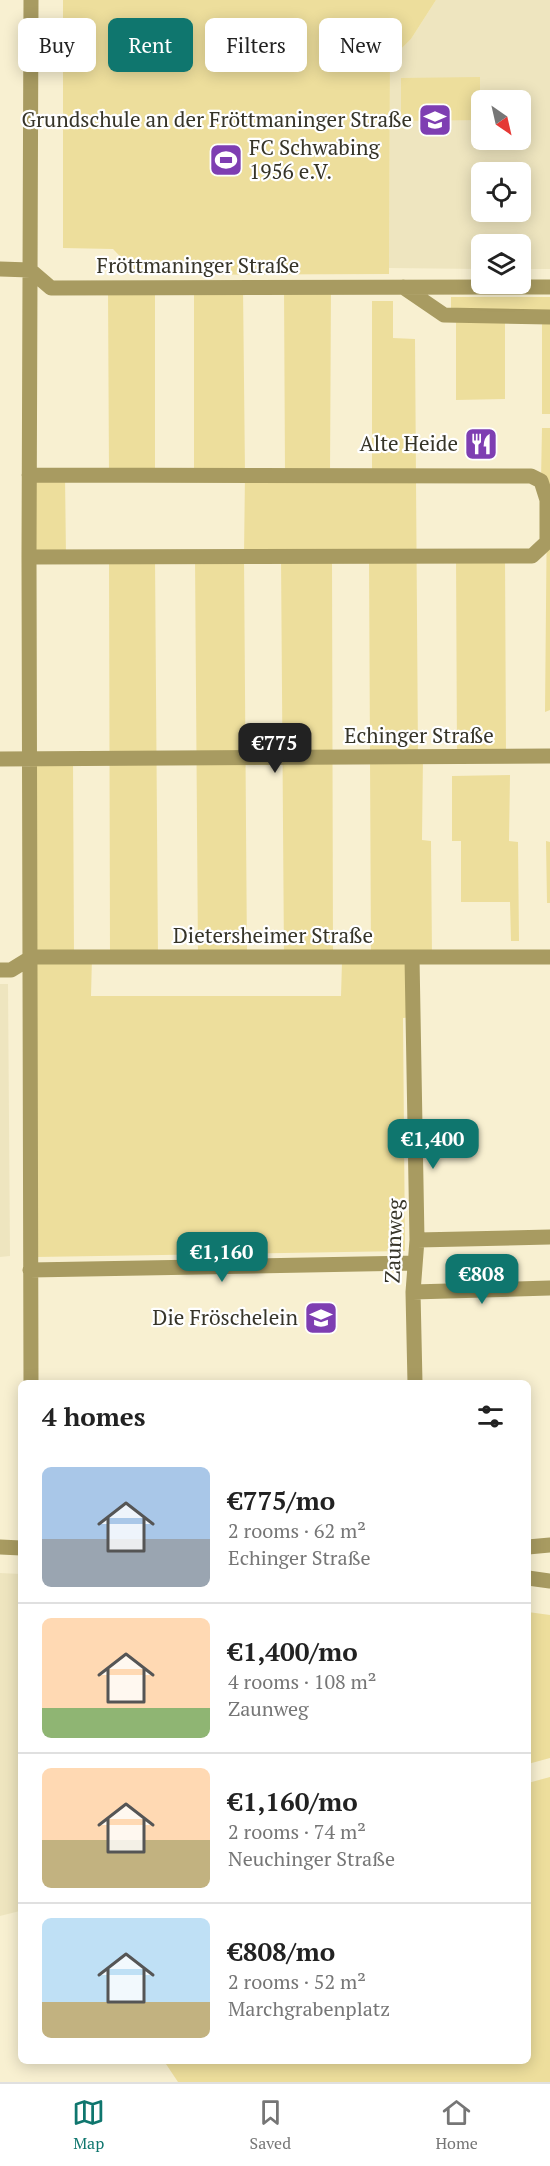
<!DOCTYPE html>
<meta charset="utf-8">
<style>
body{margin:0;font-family:"PT Serif",serif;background:#f6f6f6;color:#222;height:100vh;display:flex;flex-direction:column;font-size:22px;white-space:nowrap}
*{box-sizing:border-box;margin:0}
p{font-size:20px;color:#767676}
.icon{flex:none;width:33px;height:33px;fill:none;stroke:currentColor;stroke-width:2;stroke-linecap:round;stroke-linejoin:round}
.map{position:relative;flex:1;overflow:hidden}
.side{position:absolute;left:18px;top:1380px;width:513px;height:684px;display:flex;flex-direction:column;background:#fff;border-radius:9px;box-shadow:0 3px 15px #0003}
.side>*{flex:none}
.top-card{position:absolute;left:18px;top:18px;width:514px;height:54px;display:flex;gap:12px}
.needle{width:39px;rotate:146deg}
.fabs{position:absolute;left:471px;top:90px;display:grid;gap:12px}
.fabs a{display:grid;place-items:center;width:60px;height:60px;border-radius:9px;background:#fff;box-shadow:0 3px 15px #0003;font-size:30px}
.price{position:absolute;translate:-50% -51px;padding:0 14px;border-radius:12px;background:#0f766e;color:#fff;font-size:20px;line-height:39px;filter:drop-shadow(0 2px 3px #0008)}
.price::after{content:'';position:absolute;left:50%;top:36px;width:18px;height:14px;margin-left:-9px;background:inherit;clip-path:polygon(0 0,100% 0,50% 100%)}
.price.current{background:#222;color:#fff}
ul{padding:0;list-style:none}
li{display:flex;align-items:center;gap:18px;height:150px;padding:0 24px}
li+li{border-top:2px solid #e0e0e0}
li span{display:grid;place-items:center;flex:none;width:168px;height:120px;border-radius:9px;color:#555}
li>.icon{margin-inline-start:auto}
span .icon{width:72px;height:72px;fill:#fffc;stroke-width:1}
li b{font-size:26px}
h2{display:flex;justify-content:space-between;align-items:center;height:72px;padding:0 24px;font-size:26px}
.pill{padding:0 21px;border-radius:9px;background:#fff;box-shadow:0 3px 15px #0003;font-size:21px;line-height:54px}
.pill.current{background:#0f766e;color:#fff}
.dock{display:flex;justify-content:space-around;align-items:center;height:84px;border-top:2px solid #e0e0e0;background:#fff;font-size:16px;color:#767676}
.dock a{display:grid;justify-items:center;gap:3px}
.dock .current{color:#0f766e}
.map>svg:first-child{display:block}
</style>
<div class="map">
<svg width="550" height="2082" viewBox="0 0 550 2082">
<rect width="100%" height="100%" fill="#f8f0d1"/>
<path fill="#eee5bf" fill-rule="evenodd" d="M436 0H550V269H521L520 244H482L481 269 389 268 390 60 411 39ZM482 100H520V140H482ZM482 172H520V212H482Z
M0 984H8L10 1256 0 1257Z
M0 1573 21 1574V1908L20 1911 0 1916Z"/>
<path fill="#edde9c" d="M63 0H436L411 39 390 60 389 274 138 275 113 249 63 248Z
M480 77V96H492V100H482L481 120 401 121V78Z
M194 287H243L245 474H285L284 287H331L330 474 372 475V301H393V338L415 339 418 756H423L422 840 431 841 432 957H413L414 1017 403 1018 405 1251 36 1257 30 758 73 759 74 956 92 957 91 996H341L342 962 371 957 369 557H332L333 957H284L281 557H244L247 957H198L195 557 244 556 245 474H194Z
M108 288H155V474L109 475Z
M451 297H550V311H451Z
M456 317H505V399L456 400Z
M542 317H550V414H542Z
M542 428H550V710L545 712 547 500 541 481Z
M29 475H65L66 557H29Z
M456 556H505L506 756H457Z
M109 557H155L158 957H110Z
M510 775 509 841 518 842 519 941H511L510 902H461V841H452V776Z
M546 841 550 842V903H547Z
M528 1612 550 1615V1758L528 1764Z
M550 1777V2082H178L164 2061H528V1783Z"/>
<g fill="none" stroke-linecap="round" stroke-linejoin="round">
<path stroke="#a89b61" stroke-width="15" d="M31 0 29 557 31 1383
M0 269 30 270 51 288 550 287
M403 287 444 315 550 317
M29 557 532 556 547 542V500L541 481 531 476 29 475
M0 759 550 756
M412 957 417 1240 413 1292 415 1383
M0 970H11L32 957H550
M417 1240 550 1237
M30 1270 414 1263
M413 1292 550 1288
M528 1547 550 1545"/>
<path stroke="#a89b61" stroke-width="15" d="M0 1547 21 1548
M528 1578 550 1581"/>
</g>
<defs>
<symbol id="school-square" viewBox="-11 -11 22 22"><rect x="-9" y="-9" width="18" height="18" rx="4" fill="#7e3eb2" stroke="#fff"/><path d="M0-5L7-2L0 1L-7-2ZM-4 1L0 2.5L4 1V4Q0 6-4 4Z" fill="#fff"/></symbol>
<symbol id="stadium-square" viewBox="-11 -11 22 22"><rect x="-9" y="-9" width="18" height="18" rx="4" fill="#7e3eb2" stroke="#fff"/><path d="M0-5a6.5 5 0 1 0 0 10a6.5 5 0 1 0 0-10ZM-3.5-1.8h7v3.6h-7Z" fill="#fff"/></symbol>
<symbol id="restaurant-square" viewBox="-11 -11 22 22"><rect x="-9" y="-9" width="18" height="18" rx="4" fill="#7e3eb2" stroke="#fff"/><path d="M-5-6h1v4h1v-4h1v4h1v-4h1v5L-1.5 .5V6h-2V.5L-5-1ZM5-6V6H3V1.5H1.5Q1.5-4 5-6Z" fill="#fff"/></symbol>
</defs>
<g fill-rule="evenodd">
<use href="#school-square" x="416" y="101" width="38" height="38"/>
<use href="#stadium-square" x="207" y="141" width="38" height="38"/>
<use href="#restaurant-square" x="462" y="425" width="38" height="38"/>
<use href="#school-square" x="302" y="1299" width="38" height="38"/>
</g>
<g text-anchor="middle" stroke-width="4.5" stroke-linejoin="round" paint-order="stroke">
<g font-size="21" fill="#363428" stroke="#fff" text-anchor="end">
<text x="412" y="127">Grundschule an der Fröttmaninger Straße</text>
<text x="249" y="155" text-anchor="start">FC Schwabing<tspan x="249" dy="24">1956 e.V.</tspan></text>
<text x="458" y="451">Alte Heide</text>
<text x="298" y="1325">Die Fröschelein</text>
</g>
<g font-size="21" fill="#363428" stroke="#fff">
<text x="198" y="273">Fröttmaninger Straße</text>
<text x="419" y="743">Echinger Straße</text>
<text x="273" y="943">Dietersheimer Straße</text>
<text transform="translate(394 1241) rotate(-88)" y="7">Zaunweg</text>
</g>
</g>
</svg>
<div class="fabs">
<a><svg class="needle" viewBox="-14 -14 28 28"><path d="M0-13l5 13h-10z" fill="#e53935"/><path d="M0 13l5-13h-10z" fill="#767676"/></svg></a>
<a><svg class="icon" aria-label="locate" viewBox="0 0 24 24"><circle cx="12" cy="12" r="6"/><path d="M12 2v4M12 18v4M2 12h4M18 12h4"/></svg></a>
<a><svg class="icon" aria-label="layers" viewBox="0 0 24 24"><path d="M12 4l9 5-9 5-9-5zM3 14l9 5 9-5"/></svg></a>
</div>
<b class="price current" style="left:275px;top:774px">€775</b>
<b class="price" style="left:433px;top:1170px">€1,400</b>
<b class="price" style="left:222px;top:1283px">€1,160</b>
<b class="price" style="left:482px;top:1305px">€808</b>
<div class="top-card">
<a class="pill">Buy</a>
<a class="pill current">Rent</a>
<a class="pill">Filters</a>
<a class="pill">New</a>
</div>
<section class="side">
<h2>4 homes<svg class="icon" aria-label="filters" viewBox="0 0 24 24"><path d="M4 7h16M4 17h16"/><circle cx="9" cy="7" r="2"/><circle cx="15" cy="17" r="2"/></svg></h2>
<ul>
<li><span style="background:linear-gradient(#a9c7e8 60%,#9aa5b1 0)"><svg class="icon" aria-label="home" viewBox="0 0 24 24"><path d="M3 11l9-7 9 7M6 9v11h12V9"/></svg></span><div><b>€775/mo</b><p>2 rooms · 62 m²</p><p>Echinger Straße</p></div></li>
<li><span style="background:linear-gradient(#ffd9b3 75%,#8fb573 0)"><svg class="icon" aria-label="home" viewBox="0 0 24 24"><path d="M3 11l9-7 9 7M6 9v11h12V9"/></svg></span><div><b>€1,400/mo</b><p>4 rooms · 108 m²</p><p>Zaunweg</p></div></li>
<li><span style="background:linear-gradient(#ffd9b3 60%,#c2b280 0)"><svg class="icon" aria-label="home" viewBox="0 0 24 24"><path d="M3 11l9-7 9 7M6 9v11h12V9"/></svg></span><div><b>€1,160/mo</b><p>2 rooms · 74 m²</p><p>Neuchinger Straße</p></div></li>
<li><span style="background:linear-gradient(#bfe0f5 70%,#c2b280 0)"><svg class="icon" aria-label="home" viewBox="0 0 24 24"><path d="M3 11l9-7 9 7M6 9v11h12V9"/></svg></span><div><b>€808/mo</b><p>2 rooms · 52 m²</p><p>Marchgrabenplatz</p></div></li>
</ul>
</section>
</div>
<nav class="dock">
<a class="current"><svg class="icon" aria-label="map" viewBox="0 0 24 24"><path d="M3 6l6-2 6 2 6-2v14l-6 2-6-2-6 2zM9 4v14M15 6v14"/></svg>Map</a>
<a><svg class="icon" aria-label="saved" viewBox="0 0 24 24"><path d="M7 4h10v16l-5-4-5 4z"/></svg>Saved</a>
<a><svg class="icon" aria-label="home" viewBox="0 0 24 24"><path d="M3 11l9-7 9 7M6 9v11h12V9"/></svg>Home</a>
</nav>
